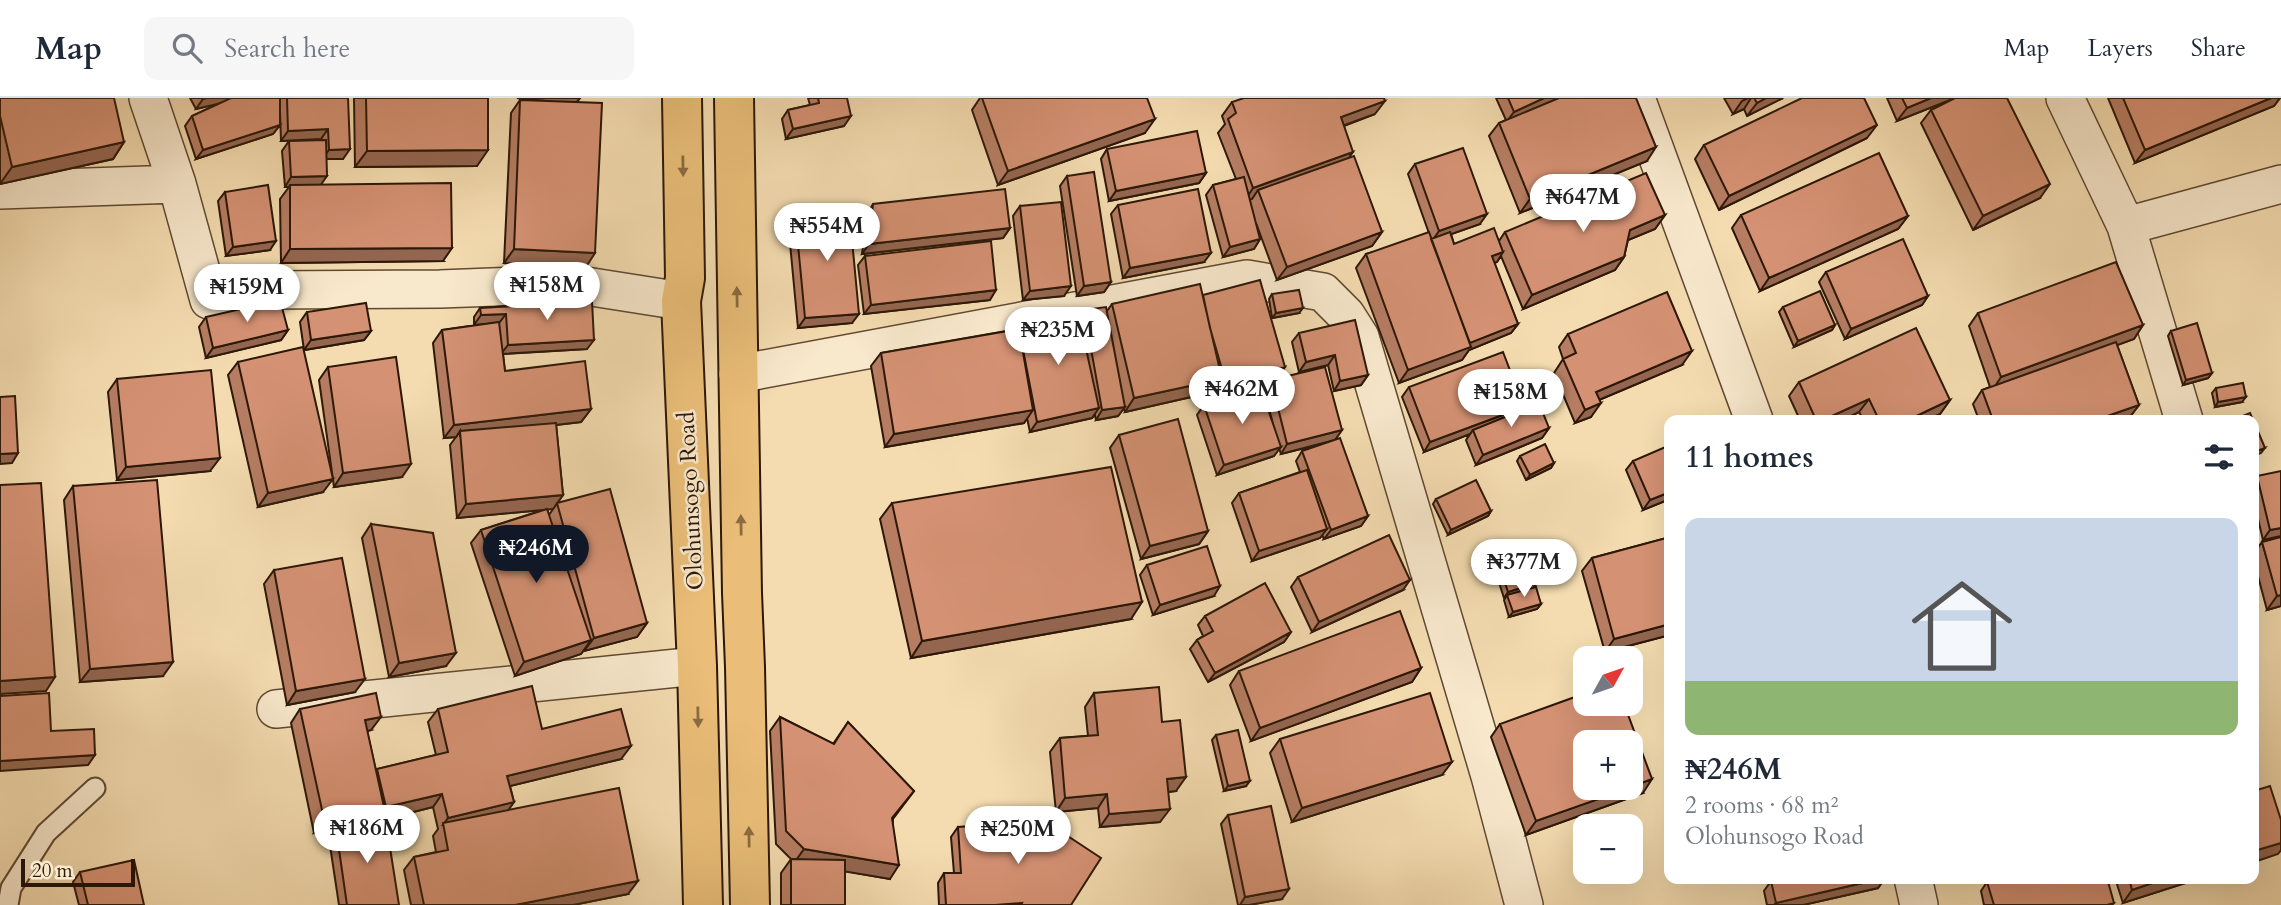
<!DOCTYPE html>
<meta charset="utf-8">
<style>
body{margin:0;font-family:Cardo,serif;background:#f6f6f7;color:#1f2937;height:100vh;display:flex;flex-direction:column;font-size:26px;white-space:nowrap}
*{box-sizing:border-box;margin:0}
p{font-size:23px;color:#747a83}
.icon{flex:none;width:38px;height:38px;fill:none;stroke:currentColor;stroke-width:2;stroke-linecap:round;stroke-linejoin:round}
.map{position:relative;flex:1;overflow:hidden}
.details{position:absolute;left:1664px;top:317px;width:595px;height:469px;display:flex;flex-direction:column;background:#fff;border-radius:14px;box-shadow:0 7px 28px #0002}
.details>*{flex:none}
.needle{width:46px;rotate:50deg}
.buttons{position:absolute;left:1573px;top:548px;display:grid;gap:14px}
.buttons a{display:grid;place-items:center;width:70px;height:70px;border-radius:14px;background:#fff;box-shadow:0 7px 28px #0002;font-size:35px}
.scale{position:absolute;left:21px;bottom:18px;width:114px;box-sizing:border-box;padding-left:7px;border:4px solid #2d1808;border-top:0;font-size:19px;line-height:24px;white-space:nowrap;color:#2d1808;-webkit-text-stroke:5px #f8e8cc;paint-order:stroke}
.price{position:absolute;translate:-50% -60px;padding:0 16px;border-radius:24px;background:#fff;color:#222;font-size:23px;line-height:46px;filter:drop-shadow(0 2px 4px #0008)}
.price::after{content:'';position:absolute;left:50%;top:42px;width:21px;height:16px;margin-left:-10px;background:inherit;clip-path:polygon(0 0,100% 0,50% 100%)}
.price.current{background:#111827;color:#fff}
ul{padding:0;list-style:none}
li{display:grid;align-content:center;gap:14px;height:371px;padding:0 21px}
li+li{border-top:2px solid #e0e1e3}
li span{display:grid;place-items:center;height:217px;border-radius:14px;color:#555}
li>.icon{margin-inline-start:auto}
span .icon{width:126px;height:126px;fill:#fffc;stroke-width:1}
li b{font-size:30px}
h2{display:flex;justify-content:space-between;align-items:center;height:84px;padding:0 21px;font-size:30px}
header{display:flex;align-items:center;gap:42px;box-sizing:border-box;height:98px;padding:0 35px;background:#fff;border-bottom:2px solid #e0e1e3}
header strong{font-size:33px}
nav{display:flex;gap:38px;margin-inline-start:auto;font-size:24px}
.search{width:490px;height:63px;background:#f6f6f7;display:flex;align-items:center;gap:18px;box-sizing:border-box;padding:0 24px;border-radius:14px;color:#747a83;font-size:26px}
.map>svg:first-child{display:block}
</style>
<header>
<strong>Map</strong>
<div class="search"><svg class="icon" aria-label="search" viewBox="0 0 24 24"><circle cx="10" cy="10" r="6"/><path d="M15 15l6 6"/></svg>Search here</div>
<nav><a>Map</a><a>Layers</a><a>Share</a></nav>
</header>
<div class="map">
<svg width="2281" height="807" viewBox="0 0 2281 807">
<rect width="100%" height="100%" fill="#f4dcb0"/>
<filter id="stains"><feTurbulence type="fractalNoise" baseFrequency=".00286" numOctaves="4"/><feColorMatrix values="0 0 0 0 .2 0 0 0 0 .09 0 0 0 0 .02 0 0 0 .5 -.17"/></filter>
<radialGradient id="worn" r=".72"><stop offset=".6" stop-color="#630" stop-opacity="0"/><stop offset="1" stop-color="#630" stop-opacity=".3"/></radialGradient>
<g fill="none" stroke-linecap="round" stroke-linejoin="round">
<defs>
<path id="service" d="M8 807 11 790 46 735 95 690"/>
<path id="minor" d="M148 0 177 86 209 202 263 192 440 191 573 186 681 203
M1636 0 1754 322
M2065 0 2126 128 2184 322
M0 92 177 86
M2126 128 2281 86
M738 276 1247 181 1323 194 1346 217 1360 239 1490 678 1524 807
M276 611 697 568
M1913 780 1919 807"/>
<path id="primary" d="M682 0 685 180 681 203 697 568 703 807
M734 0 742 495 745 569 750 807"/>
</defs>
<use href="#service" stroke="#5f4932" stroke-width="23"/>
<use href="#minor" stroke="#5f4932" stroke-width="40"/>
<use href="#primary" stroke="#2d1808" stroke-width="42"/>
<use href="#service" stroke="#f8e8cc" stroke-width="19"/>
<use href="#minor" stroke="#f8e8cc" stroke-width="37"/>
<use href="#primary" stroke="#eabe78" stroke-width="38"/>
</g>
<path fill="#b67d63" stroke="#2d1808" stroke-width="2" d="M0 0 124 44 113 61 0 86Z
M190 0H348L343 61H326L321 87 443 163 281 165 280 101 289 89H285L282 53 289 43 322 42 321 41 281 43 280 14V27L273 36 196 61 185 28 192 18 220 5 196 11Z
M354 0H488L477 68 355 69Z
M517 0H580L577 4 586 169 504 165 511 15 520 2H535Z
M808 0H847L844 28 786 41 782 21 788 12 810 7Z
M980 0H1147L1145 35 998 87 972 12Z
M1496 0H1559L1647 63 1520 115 1489 38 1499 25 1506 22Z
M1724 0H1783L1747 18 1744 11 1733 16Z
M1887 0H1955L1897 23Z
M2108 0H2280L2274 8 2135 65Z
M1232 4 1375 16 1344 28 1350 59 1382 134 1372 148 1277 182 1256 125 1260 141 1254 151 1223 159 1206 97 1213 87 1236 81 1218 35 1225 26 1222 18Z
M1931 12 2040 100 1973 132 1921 25Z
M1867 40 1719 112 1695 61 1704 47Z
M1107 51 1206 75 1199 85 1109 103 1101 61Z
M1415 66 1480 126 1451 136 1454 146 1499 143 1505 134 1665 117 1655 131 1628 142 1624 159 1615 172 1523 211 1501 158 1497 164 1494 165 1518 226 1511 235 1469 252 1462 262 1399 285 1356 170 1366 156 1431 141 1408 76Z
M1067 78 1111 184 1104 194 1077 198 1060 88Z
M225 94 270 152 226 158 218 103Z
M873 106 1010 130 1003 140 862 156 867 116Z
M1118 107 1204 164 1123 180 1111 116Z
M1020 108 1064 198 1023 202 1013 118Z
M795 115 852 225 798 230 788 124Z
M1741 117 1908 118 1898 131 1760 193 1732 130Z
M865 158 990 202 864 216 858 167Z
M1826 174 1928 198 1922 207 1845 241 1819 184Z
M1272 196 1299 215 1272 220 1269 201Z
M1203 197 1285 269 1278 279 1219 295 1217 288 1213 294 1125 314 1124 310 1118 318 1096 322 1095 317 1092 320 1030 334 1027 320 1024 325 885 349 871 268 881 255 1012 232 1016 227 1079 219 1084 212 1107 213 1112 206Z
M592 203 587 251 503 256 505 273 591 311 581 324 556 327 563 397 553 411H547L549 417 557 405 647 525 637 539 584 553V552L581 556 515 578 471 445 481 432 543 412 457 420 450 347 456 339 444 340 433 245 442 232 484 226 474 227V219L480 210Z
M1783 209 1835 227 1832 232 1794 249 1779 214Z
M307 214 371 233 364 242 304 252 300 224Z
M1978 215 2143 227 2134 241 2117 247 2139 307 2129 320 2124 322H1979L1973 306 1982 292 1990 289 1969 228Z
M206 219 288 232 281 242 206 260 199 229Z
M2171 233 2212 275 2208 280 2183 287 2168 238Z
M1299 235 1368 277 1361 287 1334 293 1328 267 1299 274 1292 244Z
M1568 236 1682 267 1599 302 1591 319 1575 325 1554 275 1563 261 1559 249Z
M238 264 323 394 258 409 228 277Z
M328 269 402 379 334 389 319 282Z
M117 281 210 373 117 382 108 294Z
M1271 282 1342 332 1335 341 1368 418 1361 428 1324 441 1322 437 1320 440 1252 463 1232 405 1239 395 1300 374 1296 363 1302 353 1329 344 1281 356 1279 350 1274 358 1217 377 1197 317 1204 307 1273 326 1264 292Z
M1799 284 1950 302 1940 316 1927 322H1860L1863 321 1859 314 1843 322H1800L1789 298Z
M1409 289 1522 312 1549 330 1542 340 1476 367 1466 342 1470 336 1424 354 1402 299Z
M2216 290 2242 304 2215 309 2212 295Z
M1119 337 1208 433 1199 446 1141 461 1110 350Z
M1520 358 1554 365 1551 370 1526 382 1517 363Z
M1633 363 1670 401 1643 412 1626 372Z
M2257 378 2281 438 2263 442 2254 404V382Z
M73 388 163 578 80 584 64 402Z
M1436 401 1491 413 1488 418 1448 437 1433 406Z
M892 405 1131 521 911 560 880 421Z
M371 426 446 568 389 579 362 440Z
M1670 439V537L1605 554 1582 473 1592 460Z
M2262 444 2281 508 2267 512 2254 463V455Z
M1147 467 1214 498 1153 517 1140 477Z
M1500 470 1534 489 1541 506 1537 511 1509 519 1504 502 1506 499 1504 500 1496 475Z
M274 472 355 594 287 607 264 486Z
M1298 479 1403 492 1312 534 1291 489Z
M1205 518 1291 534 1284 544 1208 584 1190 551 1197 542 1203 538 1198 527Z
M1421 570 1412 584 1251 643 1230 587 1239 573Z
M1094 595 1176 693 1168 694 1160 724 1100 729 1098 710 1056 714 1050 654 1060 640 1088 638 1085 609Z
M300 611 371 632 367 633 376 673 377 671 436 657 428 624 438 611 542 631 621 661 510 688 514 704 509 711 628 796 573 807H411L404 772 414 759 436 754 433 738 438 731 433 709 377 723 376 720 374 722 314 735 291 625Z
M780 619 833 646 848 624 914 693 893 721 890 781 845 773V807H781V775L791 761 776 746 770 633Z
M1500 626 1643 695 1526 737 1491 639Z
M1216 637 1246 688 1224 693 1212 642Z
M1280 641 1442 677 1292 724 1270 655Z
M1228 717 1282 801 1249 807H1238L1221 726Z
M958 729 1071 807H939L938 785 944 775H954L951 739Z
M336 731 399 807H339L329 741Z
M80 774 144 807H79L73 784Z
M1885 780 1878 790 1803 807H1767L1764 793 1771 783Z
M2115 780H2201L2123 805Z
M1987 784 2114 805 2112 807H1984L1981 793Z"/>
<path fill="#946650" stroke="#2d1808" stroke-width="2" d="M207 0H243L196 11 203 1Z
M517 0H580L575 6Z
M1544 0H1559L1507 23 1514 14Z
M1748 0H1751L1744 11 1733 16 1742 3Z
M1766 0H1783L1747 18 1757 5Z
M1931 0H1955L1897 23 1907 10Z
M2271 0H2280L2274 8 2135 65 2145 52Z
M1385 3 1375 16 1331 32 1341 19Z
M851 18 844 28 786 41 793 31Z
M1155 21 1145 35 998 87 1008 73Z
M280 27 273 36 196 61 203 52Z
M1877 27 1867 40 1719 112 1729 98Z
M328 31 321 41 281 43 288 33Z
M124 44 113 61 0 86 12 69Z
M1656 49 1647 63 1520 115 1530 101Z
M350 51 343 61H322L329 52Z
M488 52 477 68 355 69 367 53Z
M1353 54 1344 67 1258 92 1252 101 1244 104 1253 90Z
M1206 75 1199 85 1109 103 1116 93Z
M327 78 320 88 290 87 289 89H285L291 79Z
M2050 86 2040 100 1973 132 1983 118Z
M1487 116 1480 126 1432 143 1439 133Z
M1665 117 1655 131 1621 145 1630 132Z
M1908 118 1898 131 1760 193 1769 180Z
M1010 130 1003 140 862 156 869 146Z
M1382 134 1372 148 1277 182 1287 169Z
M1260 141 1254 151 1223 159 1230 149Z
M276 143 270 152 226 158 233 149Z
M452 150 443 163 281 165 290 151Z
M514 151 595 155 586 169 504 165Z
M1503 154 1497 164 1485 168 1492 158Z
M1211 155 1204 164 1123 180 1130 170Z
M1624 159 1615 172 1523 211 1532 197Z
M1111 184 1104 194 1077 198 1084 188Z
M1071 188 1064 198 1023 202 1030 193Z
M996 192 990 202 864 216 871 207Z
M1928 198 1922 207 1845 241 1851 231Z
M1303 210 1299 215 1272 220 1276 215Z
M506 216 499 225 474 227 481 217Z
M859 216 852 225 798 230 805 220Z
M1518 226 1511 235 1469 252 1462 262 1399 285 1408 272 1468 245Z
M1835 227 1832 232 1794 249 1798 243Z
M2143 227 2134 241 1992 293 2001 279Z
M288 232 281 242 206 260 213 250Z
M371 233 364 242 304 252 311 242Z
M594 242 587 251 501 256 508 247Z
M1692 253 1682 267 1587 307 1596 294Z
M1335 257 1328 267 1299 274 1306 264Z
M1285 269 1278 279 1219 295 1226 285Z
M2212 275 2208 280 2183 287 2186 282Z
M1368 277 1361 287 1334 293 1340 283Z
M1222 281 1213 294 1125 314 1134 300Z
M2246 299 2242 304 2215 309 2218 304Z
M1869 301 1859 314 1843 322H1823Z
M1950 302 1940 316 1927 322H1908Z
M1601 305 1591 319 1575 325 1585 312Z
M2139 307 2129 320 2124 322H2096Z
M1125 309 1118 318 1096 322 1102 312Z
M1524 309 1517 318 1473 332 1470 336 1424 354 1430 344Z
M1099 310 1092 320 1030 334 1037 324Z
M591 311 581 324 460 338V333L456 339 444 340 454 327Z
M1033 312 1024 325 885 349 894 336Z
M1549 330 1542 340 1476 367 1483 357Z
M1342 332 1335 342 1281 356 1287 346Z
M1281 349 1274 358 1217 377 1224 367Z
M2265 350 2261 355 2254 358V354Z
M18 355 12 365 0 366V356Z
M220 360 210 373 117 382 126 369Z
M1554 365 1551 370 1526 382 1530 377Z
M411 366 402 379 334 389 343 375Z
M333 381 323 394 258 409 268 395Z
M1670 394V401L1643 412 1650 402Z
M563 397 553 411 457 420 466 406Z
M1491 413 1488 418 1448 437 1451 432Z
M1368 418 1361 428 1324 441 1331 432Z
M2281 430V438L2263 442 2270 432Z
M1327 431 1320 440 1252 463 1259 453Z
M1208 433 1199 446 1141 461 1150 448Z
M1410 482 1403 492 1312 534 1319 524Z
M1537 485 1533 491 1507 497 1504 500 1508 494Z
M1220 488 1214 498 1153 517 1160 507Z
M2281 497V508L2267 512 2277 498Z
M1142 504 1131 521 911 560 922 543Z
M1541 506 1537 511 1509 519 1513 514Z
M647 525 637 539 584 553 594 540Z
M1670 526V537L1605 554 1614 541Z
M1291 534 1284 544 1208 584 1215 575Z
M591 542 581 556 515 578 524 564Z
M456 555 446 568 389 579 399 565Z
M173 564 163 578 80 584 90 571Z
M1421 570 1412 584 1251 643 1260 630Z
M55 579 46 593 0 596V583Z
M365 581 355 594 287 607 296 593Z
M381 619 371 632 356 636 365 622Z
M631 648 621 661 498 691 507 678Z
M95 657 88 667 0 673V663Z
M1452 664 1442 677 1292 724 1302 710Z
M1186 679 1176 693 1158 695 1167 681Z
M1652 681 1643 695 1526 737 1536 723Z
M1250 683 1246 688 1224 693 1228 688Z
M442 696 433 709 377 723 386 709Z
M1107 696 1098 710 1056 714 1065 700Z
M514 704 504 718 443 727 448 720Z
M384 709 374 722 314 735 324 721Z
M1170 711 1160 724 1100 729 1109 716Z
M2281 745V752L2278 756 2254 764V753Z
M804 751 899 767 890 781 794 765Z
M1885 780 1878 790 1803 807H1774L1776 805Z
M2167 780H2201L2123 805 2132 792Z
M638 783 628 796 573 807H515Z
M1289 791 1282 801 1249 807H1240L1245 799Z"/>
<path fill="#d49173" stroke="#2d1808" stroke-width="2" d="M0 0H114L124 44 12 69 0 18Z
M231 0H280V27L203 52 192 18Z
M287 0H348L350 51 329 52 328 31 288 33Z
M366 0H488V52L367 53Z
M818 0H847L851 18 793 31 788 12 819 5Z
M982 0H1147L1155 21 1008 73Z
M1244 0H1384L1385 3 1341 19 1353 54 1253 90 1228 21 1236 15 1232 4Z
M1508 0H1544L1514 14Z
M1559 0H1636L1656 49 1530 101 1499 25Z
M1754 0H1766L1757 5Z
M1802 0H1864L1877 27 1729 98 1704 47Z
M1902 0H1931L1907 10Z
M1955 0H2007L2050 86 1983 118 1931 12Z
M2123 0H2271L2145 52Z
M520 2 602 5 595 155 514 151Z
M1197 33 1206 75 1116 93 1107 51Z
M326 42 327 78 291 79 289 43Z
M1463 50 1487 116 1439 133 1415 66Z
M1879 55 1908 118 1769 180 1741 117Z
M1354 58 1382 134 1287 169 1258 92Z
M1094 74 1111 184 1084 188 1067 78Z
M1646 75 1665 117 1630 132 1624 159 1532 197 1505 134Z
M1244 79 1260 141 1230 149 1213 87Z
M451 85 452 150 290 151V87Z
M268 87 276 143 233 149 225 94Z
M1005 91 1010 130 869 146 873 106Z
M1198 91 1211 155 1130 170 1118 107Z
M1061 104 1071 188 1030 193 1020 108Z
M849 110 859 216 805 220 795 115Z
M1494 130 1503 154 1492 158 1518 226 1470 245 1431 141 1450 134 1454 146Z
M1429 134 1471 249 1408 272 1366 156Z
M1903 141 1928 198 1851 231 1826 174Z
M991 143 996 192 871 207 865 158Z
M2116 164 2143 227 2001 279 1978 215Z
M1260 182 1285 269 1226 285 1210 230 1203 197Z
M1200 186 1222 281 1134 300 1112 206Z
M1299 192 1303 210 1276 215 1272 196Z
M1820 193 1835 227 1798 243 1783 209Z
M1667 194 1692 253 1596 294 1601 305 1585 312 1563 261 1576 255 1568 236Z
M280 202 288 232 213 250 206 219Z
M592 203 594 242 508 247 506 216 481 217 480 210Z
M366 205 371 233 311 242 307 214Z
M1106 209 1125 309 1102 312 1084 212Z
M1078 214 1099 310 1037 324 1019 231 1017 232 1016 227Z
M1355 222 1368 277 1340 283 1335 257 1306 264 1299 235Z
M499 224 505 273 585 263 591 311 454 327 442 232Z
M2197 225 2212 275 2186 282 2171 233Z
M1916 230 1950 302 1908 322H1879L1869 301 1823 322H1816L1799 284Z
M1019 231 1033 312 894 336 881 255Z
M2116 244 2139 307 2096 322H1993L1982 292Z
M303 249 333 381 268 395 238 264Z
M1503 254 1524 309 1430 344 1409 289Z
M396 259 411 366 343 375 328 269Z
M1325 269 1342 332 1287 346 1271 282Z
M211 272 220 360 126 369 117 281Z
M2243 285 2246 299 2218 304 2216 290Z
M1260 288 1281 349 1224 367 1204 307Z
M15 298 18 355 0 356V299Z
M1539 305 1549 330 1483 357 1473 332Z
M2250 315 2253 322H2233Z
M1178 321 1208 433 1150 448 1119 337Z
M2254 324 2265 350 2254 354Z
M556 325 563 397 466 406 460 333Z
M1340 340 1368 418 1331 432 1302 353Z
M1545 346 1554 365 1530 377 1520 358Z
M1670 347V394L1650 402 1633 363Z
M1111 369 1142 504 922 543 892 405Z
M1307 372 1327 431 1259 453 1239 395Z
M2281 373V430L2270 432 2257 378Z
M157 382 173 564 90 571 73 388Z
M1476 382 1491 413 1451 432 1436 401Z
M41 385 55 579 0 583V387Z
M610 391 647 525 594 540 557 405Z
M547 411 591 542 524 564 481 432Z
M371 426 433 435 456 555 399 565Z
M1389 437 1410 482 1319 524 1298 479Z
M1670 439V526L1614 541 1592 460Z
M2281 439V497L2277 498 2262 444Z
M1207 448 1220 488 1160 507 1147 467Z
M342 460 365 581 296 593 274 472Z
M1529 462 1537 485 1508 494 1500 470Z
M1265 485 1291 534 1215 575 1197 542 1213 533 1205 518Z
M1536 489 1541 506 1513 514 1507 497Z
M1400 513 1421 570 1260 630 1239 573Z
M532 588 542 631 621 611 631 648 507 678 514 704 448 720 442 696 386 709 377 671 448 654 438 611Z
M1159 589 1162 624 1180 622 1186 679 1167 681 1170 711 1109 716 1107 696 1065 700 1060 640 1098 637 1094 595Z
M49 595 51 633 94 631 95 657 0 663V598Z
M376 595 381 619 365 622 384 709 324 721 300 611Z
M1430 595 1452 664 1302 710 1280 641Z
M1586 595V606H1624L1652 681 1631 689V644H1586V690H1630L1536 723 1500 626Z
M780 619 834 646 848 624 914 693 892 720 899 767 804 751 786 733Z
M1238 632 1250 683 1228 688 1216 637Z
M2270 688 2281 722V745L2254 753V693Z
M619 690 638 783 515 807H424L414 759 448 752 443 725Z
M1271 708 1289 791 1245 799 1228 717Z
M1045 723 1101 760 1071 807H1021L1022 805 995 807H946L944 775H961L958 729Z
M386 724 399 807H347L336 731Z
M791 761 845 762V807H791Z
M134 762 144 807H88L80 774Z
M1782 780H1884L1776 805 1771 783Z
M1999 780H2107L2114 805 2107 807H1994L1987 784Z
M2129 780H2167L2132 792Z"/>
<defs><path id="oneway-solid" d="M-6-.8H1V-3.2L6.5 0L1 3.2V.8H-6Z" transform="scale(1.75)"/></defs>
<g fill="#8c6b40">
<use href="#oneway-solid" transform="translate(683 68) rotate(89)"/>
<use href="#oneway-solid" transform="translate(737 199) rotate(-91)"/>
<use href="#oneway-solid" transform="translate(741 427) rotate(-91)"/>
<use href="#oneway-solid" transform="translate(698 619) rotate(89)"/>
<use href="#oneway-solid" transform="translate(749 739) rotate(-91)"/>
</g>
<g text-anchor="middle" stroke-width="5" stroke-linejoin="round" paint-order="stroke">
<g font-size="23" fill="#2d1808" stroke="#f8e8cc">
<text transform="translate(690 403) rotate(-93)" y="8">Olohunsogo Road</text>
</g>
</g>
<rect width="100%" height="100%" filter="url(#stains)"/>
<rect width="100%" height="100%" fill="url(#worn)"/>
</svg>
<div class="buttons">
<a><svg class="needle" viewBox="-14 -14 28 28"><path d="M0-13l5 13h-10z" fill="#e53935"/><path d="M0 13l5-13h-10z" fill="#747a83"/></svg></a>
<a>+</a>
<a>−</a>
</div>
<div class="scale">20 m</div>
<b class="price" style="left:1583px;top:136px">₦647M</b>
<b class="price" style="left:827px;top:165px">₦554M</b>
<b class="price" style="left:547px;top:224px">₦158M</b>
<b class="price" style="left:247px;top:226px">₦159M</b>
<b class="price" style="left:1058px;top:269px">₦235M</b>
<b class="price" style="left:1242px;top:328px">₦462M</b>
<b class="price" style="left:1511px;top:331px">₦158M</b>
<b class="price current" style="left:536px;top:487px">₦246M</b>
<b class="price" style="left:1524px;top:501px">₦377M</b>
<b class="price" style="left:367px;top:767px">₦186M</b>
<b class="price" style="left:1018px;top:768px">₦250M</b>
<section class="details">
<h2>11 homes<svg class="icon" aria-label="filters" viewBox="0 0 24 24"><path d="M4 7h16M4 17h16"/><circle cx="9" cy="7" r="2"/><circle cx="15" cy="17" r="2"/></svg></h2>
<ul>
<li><span style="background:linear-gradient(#c9d6e8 75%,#8fb573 0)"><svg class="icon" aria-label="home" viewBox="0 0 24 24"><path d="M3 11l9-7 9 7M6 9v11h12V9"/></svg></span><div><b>₦246M</b><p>2 rooms · 68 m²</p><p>Olohunsogo Road</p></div></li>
</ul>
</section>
</div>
